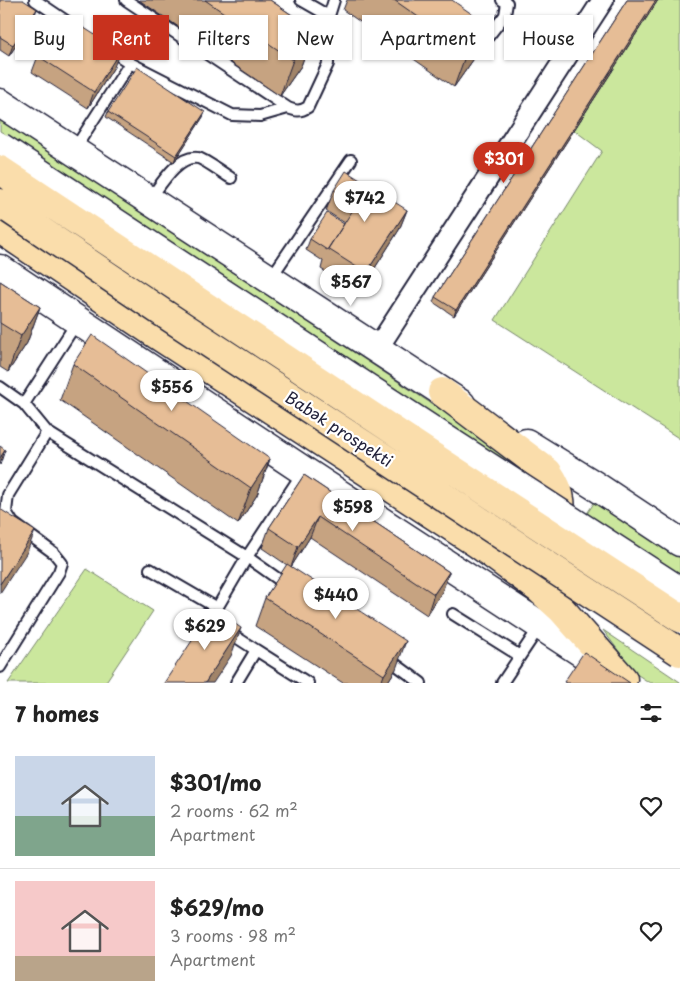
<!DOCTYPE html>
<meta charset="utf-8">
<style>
body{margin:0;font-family:"Playpen Sans",sans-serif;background:#f2f2f2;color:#222;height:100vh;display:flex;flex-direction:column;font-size:19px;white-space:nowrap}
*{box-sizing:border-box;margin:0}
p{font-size:16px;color:#767676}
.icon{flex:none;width:28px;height:28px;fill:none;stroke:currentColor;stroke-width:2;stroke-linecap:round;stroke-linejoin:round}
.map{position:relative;height:683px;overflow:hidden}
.side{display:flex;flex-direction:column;background:#fff;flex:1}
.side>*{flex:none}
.hud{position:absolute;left:15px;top:15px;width:650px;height:45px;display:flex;gap:10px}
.price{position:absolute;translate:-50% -42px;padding:0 11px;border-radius:18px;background:#fff;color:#222;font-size:16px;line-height:32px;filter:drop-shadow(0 1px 2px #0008)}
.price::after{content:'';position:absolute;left:50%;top:30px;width:15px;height:11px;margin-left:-8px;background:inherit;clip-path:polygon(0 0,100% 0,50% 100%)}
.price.selected{background:#c8321e;color:#fff}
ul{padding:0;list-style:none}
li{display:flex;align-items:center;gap:15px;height:125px;padding:0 15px}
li+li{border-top:1px solid #e0e0e0}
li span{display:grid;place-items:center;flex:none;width:140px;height:100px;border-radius:0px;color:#555}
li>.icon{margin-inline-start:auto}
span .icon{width:60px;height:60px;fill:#fffc;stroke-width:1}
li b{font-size:21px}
h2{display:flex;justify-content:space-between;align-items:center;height:60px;padding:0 15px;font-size:21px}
.pill{padding:0 18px;border-radius:0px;background:#fff;box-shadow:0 1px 4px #0004;font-size:18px;line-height:45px}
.pill.selected{background:#c8321e;color:#fff}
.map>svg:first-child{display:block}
</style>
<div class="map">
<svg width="680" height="683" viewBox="0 0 680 683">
<rect width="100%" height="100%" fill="#fff"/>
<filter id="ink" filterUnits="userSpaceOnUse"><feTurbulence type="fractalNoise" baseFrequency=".02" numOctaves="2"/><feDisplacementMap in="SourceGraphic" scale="10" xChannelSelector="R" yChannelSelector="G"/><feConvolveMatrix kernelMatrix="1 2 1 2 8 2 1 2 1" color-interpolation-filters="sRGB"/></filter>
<g filter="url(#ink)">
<path fill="#cbe79d" stroke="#76846c" d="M658 0H680V439L495 320 602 151 574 130Z
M0 119 476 433 547 489 0 131Z
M596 500 680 557V576L586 515Z
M87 569 153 611 105 683H8Z
M603 630 680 682V683H650L635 673Z"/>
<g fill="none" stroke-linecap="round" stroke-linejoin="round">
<defs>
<path id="service" d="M35 0 72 25
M126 0 288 108C296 111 300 112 308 107L328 64 329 16
M301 0 329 16 334 0
M469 39 474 43 484 42 505 15 507 3 502 0
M107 48 130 63 232 115 260 116 288 108
M74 150 130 63
M150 199C160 186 178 154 198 158 204 159 224 174 231 178
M270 279 351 160
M0 387 24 404 47 432 247 557 288 586
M24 404 77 322
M150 569 217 608
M453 614 520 656
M256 650 308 683
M387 658 421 683
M0 667 59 572 62 563 54 553 13 523 6 512 8 495 47 432
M236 683 256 650 219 626 215 619 217 608 247 557 303 472
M502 683 540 626"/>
<path id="minor" d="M377 349 603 0"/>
<path id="secondary" d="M0 103 461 404
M0 269 304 471 610 671
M526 443 594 485 680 542"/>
<path id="primary" d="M0 229 154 333 478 544 539 589 562 610 623 679
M442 392 548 472C562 492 565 509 553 531"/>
</defs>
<use href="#service" stroke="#22223b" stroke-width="14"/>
<use href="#minor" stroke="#22223b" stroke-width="24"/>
<use href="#secondary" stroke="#22223b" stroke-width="31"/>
<use href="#primary" stroke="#22223b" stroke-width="31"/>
<use href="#service" stroke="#fff" stroke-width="10"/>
<use href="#minor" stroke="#fff" stroke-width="20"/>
<use href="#secondary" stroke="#fff" stroke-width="28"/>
<use href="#primary" stroke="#faddab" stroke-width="28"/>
<defs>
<path id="secondary-bridge" d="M0 147 436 433 680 591"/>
<path id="primary-bridge" d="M0 170 423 450 680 618
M0 203 163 313 680 652"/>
</defs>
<use href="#secondary-bridge" stroke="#22223b" stroke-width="31" stroke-linecap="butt"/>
<use href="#primary-bridge" stroke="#22223b" stroke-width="31" stroke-linecap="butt"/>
<use href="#secondary-bridge" stroke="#fff" stroke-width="28"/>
<use href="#primary-bridge" stroke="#faddab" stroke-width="28"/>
</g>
<path fill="#c6a381" stroke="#22223b" d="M0 0 33 20 9 56 0 50Z
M139 0H270L314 30 301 66 280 96Z
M347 0H452L473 60 454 87 343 10Z
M627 0H658L454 316 433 302 435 297Z
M38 56 114 67 88 108 32 72Z
M108 112H205L203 117 174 162 106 117Z
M334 190 407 210 399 230 359 293 321 269 323 261 306 250 310 239 344 224 345 223 326 211Z
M0 281 40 307 27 343 8 372 0 367Z
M73 364 270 459 257 495 238 524 60 400Z
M304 475 449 572 442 592 427 615 310 537 291 567 396 669 387 683H343L255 626 265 598 287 565 262 548 269 528Z"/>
<path fill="#a18469" stroke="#22223b" d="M656 0H658L454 316 456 310Z
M37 9 33 20 9 56 13 45Z
M486 24 473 60 454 87 467 51Z
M314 30 301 66 280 96 293 60Z
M120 51 114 67 88 108 94 92Z
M205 112 203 117 174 162 176 156Z
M407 210 399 230 359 293 366 273Z
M40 307 27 343 8 372 21 336Z
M5 450 0 465V458Z
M270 459 257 495 238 524 251 488Z
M318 517 310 537 291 567 298 547Z
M35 531 27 552 0 593V584Z
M449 572 442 592 427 615 434 594Z
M241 628 231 656 213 683H205Z
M406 641 396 669 387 683H381L384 675Z"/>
<path fill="#e6bd96" stroke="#22223b" d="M0 0H23L37 9 13 45 0 37Z
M205 0H270L314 30 293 60Z
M394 0H452L486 24 467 51Z
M627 0H656L456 310 435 297Z
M64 15 120 51 94 92 38 56Z
M137 67 205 112 176 156 108 112Z
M346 171 407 210 366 273 328 249 356 205 334 190Z
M327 213 344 224 327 250 310 239Z
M0 281 40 307 21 336 0 323Z
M92 335 270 459 251 488 73 364Z
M0 446 5 450 0 458Z
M304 475 449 572 434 594 318 517 298 547 269 528Z
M0 509 35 531 0 584Z
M287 564 406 641 384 675 265 598Z
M213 609 241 628 205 683H164Z
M584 652 630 683H566L564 682Z"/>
</g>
<g text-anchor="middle" stroke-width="4.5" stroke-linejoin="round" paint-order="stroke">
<g font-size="16" fill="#22223b" stroke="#fff">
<text transform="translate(339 429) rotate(33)" y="6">Babək prospekti</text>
</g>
</g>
</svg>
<b class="price selected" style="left:504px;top:184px">$301</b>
<b class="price" style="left:365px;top:223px">$742</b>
<b class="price" style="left:351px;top:307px">$567</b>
<b class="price" style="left:172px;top:412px">$556</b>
<b class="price" style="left:353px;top:532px">$598</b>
<b class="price" style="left:336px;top:620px">$440</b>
<b class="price" style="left:205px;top:651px">$629</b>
<div class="hud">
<a class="pill">Buy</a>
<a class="pill selected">Rent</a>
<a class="pill">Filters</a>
<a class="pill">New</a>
<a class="pill">Apartment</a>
<a class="pill">House</a>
</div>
</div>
<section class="side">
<h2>7 homes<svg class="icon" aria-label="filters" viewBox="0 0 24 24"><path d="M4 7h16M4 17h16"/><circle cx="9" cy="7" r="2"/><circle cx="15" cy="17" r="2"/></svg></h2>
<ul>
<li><span style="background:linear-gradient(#c9d6e8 60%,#7fa58c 0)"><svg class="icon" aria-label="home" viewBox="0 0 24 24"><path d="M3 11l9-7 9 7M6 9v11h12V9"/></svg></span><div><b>$301/mo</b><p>2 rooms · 62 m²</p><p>Apartment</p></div><svg class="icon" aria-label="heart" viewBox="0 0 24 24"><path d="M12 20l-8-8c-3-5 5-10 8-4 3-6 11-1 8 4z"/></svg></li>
<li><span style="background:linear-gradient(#f6c9c9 75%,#b9a48a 0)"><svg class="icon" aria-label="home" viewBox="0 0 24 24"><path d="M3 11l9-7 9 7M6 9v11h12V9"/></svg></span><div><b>$629/mo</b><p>3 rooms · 98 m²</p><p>Apartment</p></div><svg class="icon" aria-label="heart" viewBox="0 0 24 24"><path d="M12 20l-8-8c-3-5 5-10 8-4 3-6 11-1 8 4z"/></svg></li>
</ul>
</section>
